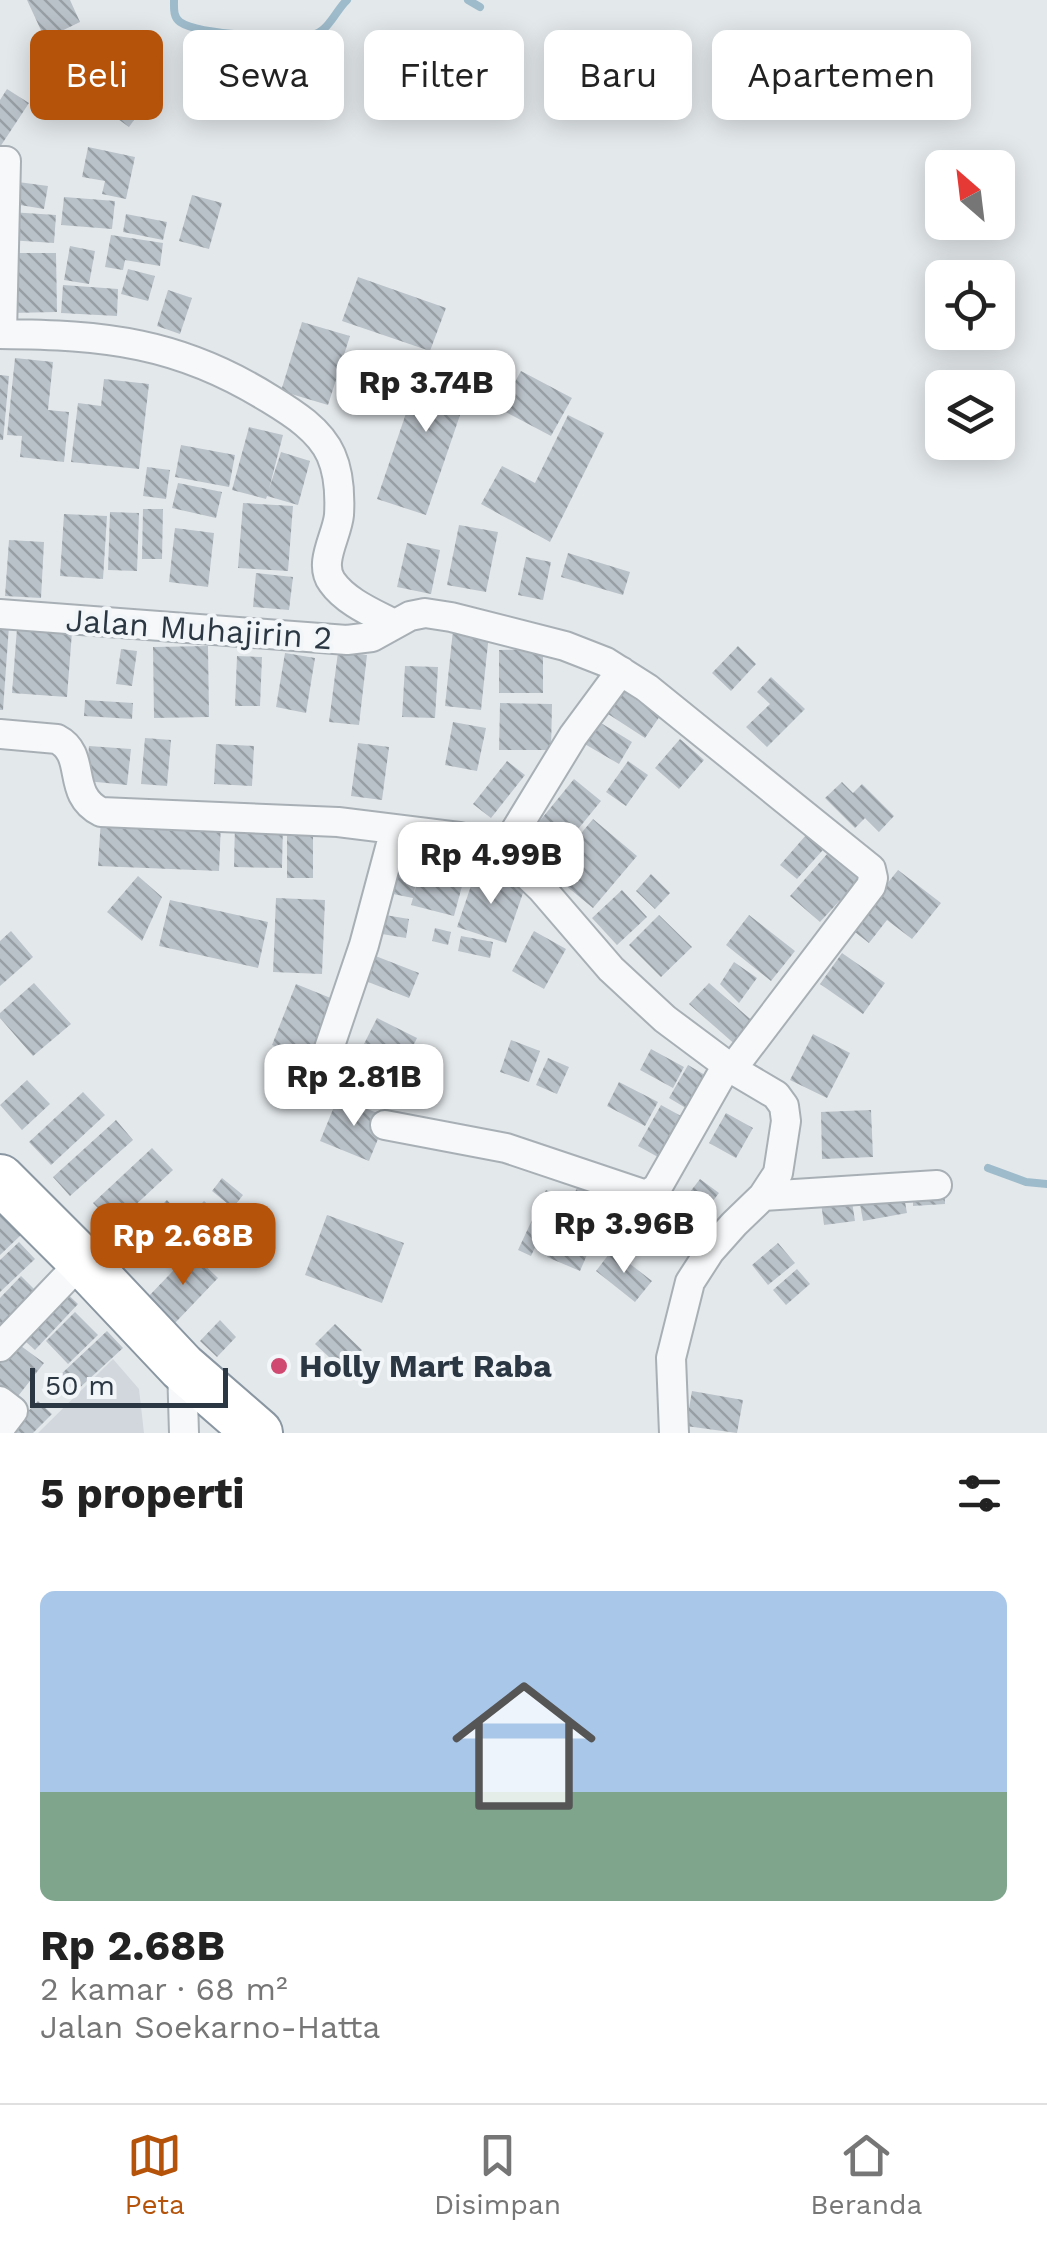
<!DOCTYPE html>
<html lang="id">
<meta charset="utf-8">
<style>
body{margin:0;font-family:"Work Sans",sans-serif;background:#f2f2f2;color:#222;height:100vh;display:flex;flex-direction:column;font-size:38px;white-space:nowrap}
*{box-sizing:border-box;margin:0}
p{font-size:32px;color:#767676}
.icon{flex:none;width:55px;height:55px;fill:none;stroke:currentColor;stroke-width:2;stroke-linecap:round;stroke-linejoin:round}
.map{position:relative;height:1433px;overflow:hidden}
.panel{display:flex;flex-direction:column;background:#fff;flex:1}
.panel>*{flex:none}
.top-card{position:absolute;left:30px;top:30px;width:988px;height:90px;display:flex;gap:20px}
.needle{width:65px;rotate:332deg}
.controls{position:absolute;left:925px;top:150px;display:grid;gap:20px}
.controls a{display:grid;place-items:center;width:90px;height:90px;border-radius:15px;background:#fff;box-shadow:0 5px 25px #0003;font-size:50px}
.scale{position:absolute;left:30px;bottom:25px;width:198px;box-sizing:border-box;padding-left:10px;border:5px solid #2b3844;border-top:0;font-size:28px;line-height:35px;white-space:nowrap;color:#2b3844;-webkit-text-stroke:8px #f3f6f8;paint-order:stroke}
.price{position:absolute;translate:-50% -85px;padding:0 22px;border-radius:20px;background:#fff;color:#222;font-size:32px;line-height:65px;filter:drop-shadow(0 2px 5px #0008)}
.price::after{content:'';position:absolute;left:50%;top:60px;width:30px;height:22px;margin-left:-15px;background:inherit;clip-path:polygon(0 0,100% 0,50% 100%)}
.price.on{background:#b45309;color:#fff}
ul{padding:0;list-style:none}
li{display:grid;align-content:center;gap:20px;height:530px;padding:0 40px}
li span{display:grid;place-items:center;height:310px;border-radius:15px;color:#555}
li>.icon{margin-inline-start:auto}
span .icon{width:180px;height:180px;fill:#fffc;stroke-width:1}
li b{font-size:42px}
h2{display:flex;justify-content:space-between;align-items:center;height:120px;padding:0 40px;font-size:42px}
.tag{padding:0 35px;border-radius:15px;background:#fff;box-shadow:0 5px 25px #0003;font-size:35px;line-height:90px}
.tag.on{background:#b45309;color:#fff}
.tabs{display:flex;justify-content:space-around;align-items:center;height:140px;border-top:2px solid #e0e0e0;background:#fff;font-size:28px;color:#767676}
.tabs a{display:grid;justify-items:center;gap:5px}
.tabs .on{color:#b45309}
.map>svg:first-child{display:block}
</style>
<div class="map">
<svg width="1047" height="1433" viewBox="0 0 1047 1433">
<defs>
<pattern id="building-back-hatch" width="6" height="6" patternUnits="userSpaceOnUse" patternTransform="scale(2.5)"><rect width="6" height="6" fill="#bac2c9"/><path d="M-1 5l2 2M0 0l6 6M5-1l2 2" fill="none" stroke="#979fa5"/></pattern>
</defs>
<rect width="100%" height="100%" fill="#e3e8eb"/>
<path fill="#d1d7dd" d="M113 1359 139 1389 144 1433H38Z"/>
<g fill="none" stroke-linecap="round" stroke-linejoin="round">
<path stroke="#9ebbcb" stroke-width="8" d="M174 0C174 8 173 17 180 22 199 35 292 40 315 34 329 30 337 9 347 0
M468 0 480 7
M988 1168 1026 1182 1047 1184"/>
</g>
<path fill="url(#building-back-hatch)" d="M27 0H70L80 22 45 39Z
M97 55 153 94 129 127 74 87Z
M7 89 29 103 0 147V100Z
M88 147 135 157 126 199 102 194 105 181 82 177Z
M18 182 48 186 44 209 14 204Z
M192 195 222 203 209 249 179 241Z
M64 197 115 201 112 229 61 225Z
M10 212 56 215 54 243 8 240Z
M126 214 167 222 163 240 123 232Z
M111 235 163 243 160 266 125 260 123 270 105 267Z
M70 246 95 251 89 284 64 280Z
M10 253H56L57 312 10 313Z
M128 269 155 276 148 301 121 294Z
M358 277 446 308 430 351 342 321Z
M63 285 118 289 117 316 61 313Z
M168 290 192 298 180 334 157 326Z
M302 322 350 336 328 405 281 391Z
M426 354 475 371 426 515 377 499Z
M15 358 53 362 48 410 69 412 64 462 20 457 22 436 7 435Z
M521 371 572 398 551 436 500 409Z
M0 375 9 376 3 440H0Z
M104 379 149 384 139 469 71 462 78 403 101 406Z
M568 415 604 433 550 542 481 504 502 466 535 483Z
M249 427 283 435 269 489 281 452 310 461 298 505 267 496 266 499 232 490Z
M181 445 235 455 229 487 175 477Z
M147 467 170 470 166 499 143 496Z
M178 483 222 492 216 518 172 508Z
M243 503 293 506 288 571 238 568Z
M143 509H163L162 559H142Z
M110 512 139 513 137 571 108 570Z
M64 514 107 516 103 579 60 576Z
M459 525 498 532 486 592 447 585Z
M175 528 214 533 208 587 169 582Z
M9 540 44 542 41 598 5 596Z
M407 543 440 550 431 594 397 587Z
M568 553 630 572 623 595 561 577Z
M526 557 551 562 543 600 518 595Z
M256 573 293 577 289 610 253 607Z
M0 625 9 626 3 710H0Z
M17 628 72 632 67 697 12 693Z
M453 630 489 634 481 710 445 706Z
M208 646 209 717 154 718 153 647Z
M738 646 756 664 731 691 712 673Z
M121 649 137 651 132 686 116 684Z
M543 649V693H499V650Z
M338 652 367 655 359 725 329 722Z
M285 653 315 658 306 713 276 707Z
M237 656 262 657 260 706H235Z
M405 666 438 667 435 718 402 717Z
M771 677 805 709 767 747 746 727 770 704 757 692Z
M620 689 660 716 645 738 605 712Z
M85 700 133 703 132 719 84 716Z
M500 703 552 704 551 750H499Z
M596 720 632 742 619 764 583 743Z
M453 722 486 728 477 771 445 765Z
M145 738 171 740 167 786 141 784Z
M680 739 704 760 679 789 655 768Z
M358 743 389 747 382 800 351 796Z
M216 744 254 746 252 786 214 784Z
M89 746 131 749 127 785 86 781Z
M507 761 525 775 491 818 473 804Z
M628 761 648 775 626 806 606 792Z
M574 779 601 801 552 861 525 839Z
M842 782 853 793 862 784 894 816 879 832 865 818 855 828 825 798Z
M101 818 221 823 219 871 98 866Z
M593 819 637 856 593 908 549 872Z
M235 822 283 823 282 868 234 867Z
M813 827 830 842 797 879 780 865Z
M313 828V878H287V829Z
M835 845 866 872 820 922 790 896Z
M426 848 469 860 454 916 411 905 413 898 388 893 394 862 418 867 414 894Z
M898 870 941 903 912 939 887 920 869 943 851 929Z
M476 871 525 887 506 943 457 927Z
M651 874 670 893 655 909 636 891Z
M138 876 162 897 142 941 107 912Z
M622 890 647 917 617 945 592 918Z
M276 898 325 900 322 974 273 972Z
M170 900 268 922 258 968 159 946Z
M385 915 409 919 406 938 382 934Z
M659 915 692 947 661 977 629 945Z
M749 915 795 951 771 981 726 945Z
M435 928 451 932 448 945 432 941Z
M11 931 33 957 0 986V941Z
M534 931 566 949 544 989 512 971Z
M461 936 493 942 490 958 458 951Z
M842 953 885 983 863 1014 820 984Z
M373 955 419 973 409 998 363 980Z
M734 962 757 978 739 1003 720 984Z
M34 983 71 1024 33 1056 0 1018V1013Z
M709 983 757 1025 738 1047 689 1004Z
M296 984 338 1001 314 1061 272 1045Z
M377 1018 417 1038 391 1090 351 1070Z
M813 1034 850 1053 827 1098 790 1080Z
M511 1040 540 1051 529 1082 500 1072Z
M651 1049 684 1067 673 1088 640 1070Z
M548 1058 569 1067 557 1094 536 1085Z
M688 1065 715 1081 696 1114 669 1098Z
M27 1080 50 1104 22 1130 0 1105Z
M619 1082 658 1102 645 1126 607 1106Z
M83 1092 105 1115 51 1165 29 1142Z
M338 1097 387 1117 369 1161 320 1141Z
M661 1105 690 1121 667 1162 638 1146Z
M871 1110 873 1157 822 1159 821 1112Z
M726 1113 753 1128 736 1158 709 1143Z
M116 1120 133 1140 70 1196 53 1177Z
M152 1148 173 1170 114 1225 93 1203Z
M900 1175 907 1213 863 1221 856 1182Z
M582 1176 615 1190 580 1271 547 1257Z
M222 1178 243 1195 233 1208 212 1191Z
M700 1179 719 1193 702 1215 683 1201Z
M944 1179 945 1204 913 1206V1180Z
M849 1183 855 1221 824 1225 819 1187Z
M546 1190 559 1196 531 1256 518 1250Z
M167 1200 197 1231 163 1264 133 1233Z
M204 1201 218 1213 206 1225 192 1213Z
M0 1213 21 1235 0 1255Z
M327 1215 404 1243 382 1303 305 1275Z
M226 1220 241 1233 224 1252 209 1239Z
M19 1242 35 1259 0 1292V1260Z
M778 1243 795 1263 768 1285 752 1265Z
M612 1250 652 1281 635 1302 596 1271Z
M191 1252 218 1278 175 1323 148 1297Z
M797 1269 810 1284 786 1305 773 1290Z
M21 1276 40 1295 4 1331 0 1327V1298Z
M60 1287 78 1304 35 1350 17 1334Z
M75 1312 98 1335 68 1364 46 1341Z
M220 1320 236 1337 217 1357 200 1341Z
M335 1324 362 1350 343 1370 315 1344Z
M107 1331 123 1348 75 1392 59 1376Z
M13 1340 44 1363 15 1400 0 1389V1357Z
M692 1391 743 1400 737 1433 686 1426Z
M38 1401 52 1414 33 1433H7Z"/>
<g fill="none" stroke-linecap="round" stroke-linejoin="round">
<defs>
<path id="minor" d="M0 161H6L2 334
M0 334C105 335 179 342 270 399 293 413 320 430 331 455 339 473 340 497 339 515 337 536 318 563 332 582 346 602 373 613 394 624
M0 614 347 640 372 637 410 616 425 613 451 617 565 646 606 662 647 688 871 869 873 878 871 886 732 1069
M0 734 57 739C88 755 65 794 101 812L338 822 459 837 487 843 504 853 542 889 611 969 665 1019 732 1069 776 1095 784 1106 786 1121 778 1173 763 1196 734 1224 710 1251 690 1282 671 1358 674 1433
M504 853 512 836 573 736 621 671
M321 1072 364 945 395 829
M385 1125 506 1148 646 1195 657 1188 727 1065
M763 1196 937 1185
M0 1347 82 1261
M182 1367 184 1433
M0 1401 13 1411 0 1428"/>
<path id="trunk" d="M0 1179 82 1261 182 1367 258 1433"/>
</defs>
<use href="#minor" stroke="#a8b0b6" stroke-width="32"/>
<use href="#trunk" stroke="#8a97a2" stroke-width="52"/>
<use href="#minor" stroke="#f6f8f9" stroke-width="28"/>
<use href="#trunk" stroke="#fff" stroke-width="48"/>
</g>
<circle fill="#d04971" stroke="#f3f6f8" stroke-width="4" cx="279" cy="1366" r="10"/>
<g text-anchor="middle" stroke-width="8" stroke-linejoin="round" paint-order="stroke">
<g font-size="32" fill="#2b3844" stroke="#f3f6f8">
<text transform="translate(199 629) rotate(4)" y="11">Jalan Muhajirin 2</text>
</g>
<g font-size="32" font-weight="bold" fill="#2b3844" stroke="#f3f6f8" text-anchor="start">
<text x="299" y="1377">Holly Mart Raba</text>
</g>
</g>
</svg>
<div class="controls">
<a><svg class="needle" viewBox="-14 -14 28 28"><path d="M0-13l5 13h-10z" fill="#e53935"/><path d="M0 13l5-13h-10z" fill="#767676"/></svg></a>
<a><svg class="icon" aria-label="locate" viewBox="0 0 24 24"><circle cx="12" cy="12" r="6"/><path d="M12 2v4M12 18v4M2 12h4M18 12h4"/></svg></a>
<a><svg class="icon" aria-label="layers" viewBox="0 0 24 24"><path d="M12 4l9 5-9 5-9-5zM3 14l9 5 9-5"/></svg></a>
</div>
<div class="scale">50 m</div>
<b class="price" style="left:426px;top:435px">Rp 3.74B</b>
<b class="price" style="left:491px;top:907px">Rp 4.99B</b>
<b class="price" style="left:354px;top:1129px">Rp 2.81B</b>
<b class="price" style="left:624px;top:1276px">Rp 3.96B</b>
<b class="price on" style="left:183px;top:1288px">Rp 2.68B</b>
<div class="top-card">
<a class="tag on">Beli</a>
<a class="tag">Sewa</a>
<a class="tag">Filter</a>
<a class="tag">Baru</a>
<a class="tag">Apartemen</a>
</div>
</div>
<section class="panel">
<h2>5 properti<svg class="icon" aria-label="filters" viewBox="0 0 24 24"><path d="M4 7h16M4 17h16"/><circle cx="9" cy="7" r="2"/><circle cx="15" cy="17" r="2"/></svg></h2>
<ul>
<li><span style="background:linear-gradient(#a9c7e8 65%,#7fa58c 0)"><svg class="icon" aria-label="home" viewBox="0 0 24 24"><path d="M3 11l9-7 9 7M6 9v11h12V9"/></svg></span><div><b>Rp 2.68B</b><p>2 kamar · 68 m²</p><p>Jalan Soekarno-Hatta</p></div></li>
</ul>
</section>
<nav class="tabs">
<a class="on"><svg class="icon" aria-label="map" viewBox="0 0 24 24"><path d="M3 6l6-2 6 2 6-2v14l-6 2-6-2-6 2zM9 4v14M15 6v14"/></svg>Peta</a>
<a><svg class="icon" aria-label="saved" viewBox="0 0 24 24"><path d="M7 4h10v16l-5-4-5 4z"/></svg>Disimpan</a>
<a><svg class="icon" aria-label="home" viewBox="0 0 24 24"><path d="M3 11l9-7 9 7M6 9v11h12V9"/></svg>Beranda</a>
</nav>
